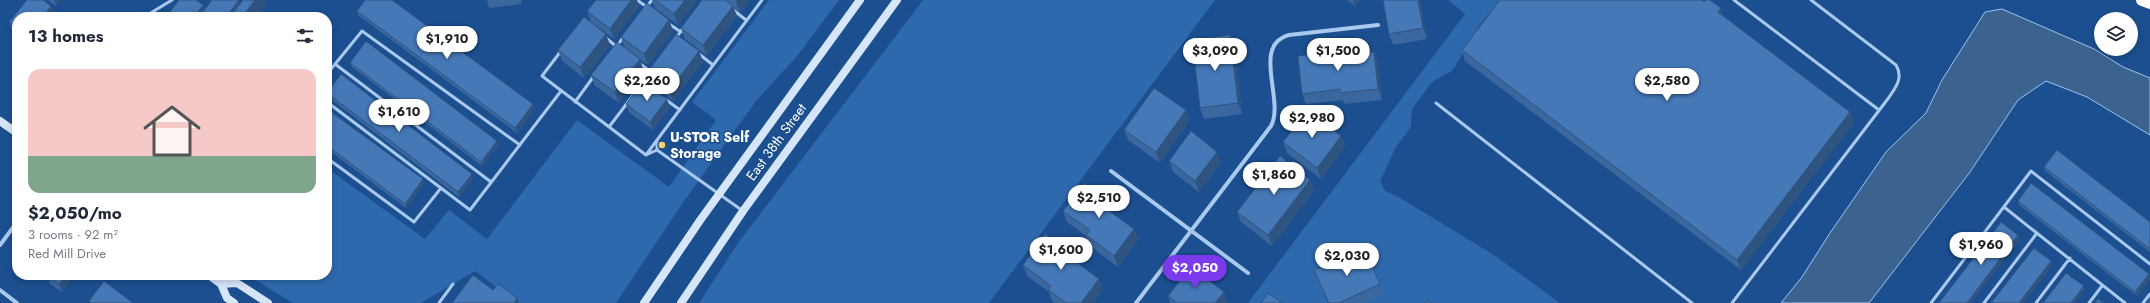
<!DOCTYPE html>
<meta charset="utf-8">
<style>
body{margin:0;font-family:Jost,sans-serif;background:#f2f2f3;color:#1f2937;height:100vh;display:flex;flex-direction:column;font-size:15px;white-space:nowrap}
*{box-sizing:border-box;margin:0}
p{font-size:13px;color:#747a83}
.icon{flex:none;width:22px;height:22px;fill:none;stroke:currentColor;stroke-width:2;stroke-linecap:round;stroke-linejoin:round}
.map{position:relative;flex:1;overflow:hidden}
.panel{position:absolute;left:12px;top:12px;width:320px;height:268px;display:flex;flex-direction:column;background:#fff;border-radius:16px;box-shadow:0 2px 6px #0003}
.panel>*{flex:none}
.controls{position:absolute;left:2094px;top:12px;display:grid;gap:8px}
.controls a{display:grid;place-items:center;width:44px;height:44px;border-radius:50%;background:#fff;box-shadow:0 2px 6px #0003;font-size:20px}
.price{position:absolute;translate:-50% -34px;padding:0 9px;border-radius:14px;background:#fff;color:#222;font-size:13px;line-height:26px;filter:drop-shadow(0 1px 2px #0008)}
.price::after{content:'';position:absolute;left:50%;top:24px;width:12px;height:9px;margin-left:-6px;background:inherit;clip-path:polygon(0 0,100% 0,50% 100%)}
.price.current{background:#7c3aed;color:#fff}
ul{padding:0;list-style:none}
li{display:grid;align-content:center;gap:8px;height:212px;padding:0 16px}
li span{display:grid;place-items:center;height:124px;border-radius:12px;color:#555}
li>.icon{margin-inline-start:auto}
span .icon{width:72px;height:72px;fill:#fffc;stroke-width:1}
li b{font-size:17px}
h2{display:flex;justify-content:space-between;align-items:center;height:48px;padding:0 16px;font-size:17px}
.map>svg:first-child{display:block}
</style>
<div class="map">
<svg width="2150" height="303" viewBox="0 0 2150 303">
<rect width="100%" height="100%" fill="#1b4f8f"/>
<path fill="#2e69ad" d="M769 0H839L798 55 756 101 682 204 616 303H518L475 271 421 303H293L247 275H327V168L425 239 449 210 487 239 577 120 669 187 716 120 692 102Z
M923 0H1215L989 303H699L738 243Z
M1448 0H1500L1479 26 1453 70 1432 82 1412 109 1411 127 1396 147 1380 181 1385 191 1397 196 1494 255 1560 303H1248L1465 14Z"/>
<path fill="#3c6290" stroke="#9cc4f0" d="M2002 9 2094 49 2123 67 2150 78V135L2087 97 2046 81 2018 100 1970 172 1869 303H1781L1802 277 1830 233 1886 152 1926 113 1942 80 1985 12Z"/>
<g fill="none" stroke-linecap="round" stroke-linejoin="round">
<path stroke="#a9c9ee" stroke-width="3" d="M637 0 647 7
M1734 0 1879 110
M647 6 652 0
M732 9 746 20
M144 17 172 0
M669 24 681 32
M606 38 617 47
M676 38 683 28
M617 46 624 36
M561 51 542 76 646 155
M699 54 713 65
M639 63 651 72
M335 64 491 182
M327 74 362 31 520 145
M665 99 680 110
M327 102 470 210 561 91
M575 102 594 76
M1436 103 1692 303
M609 127 650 73
M657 140 762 0
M657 150 646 155 657 140V150L743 211
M327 158 414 222 441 188
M2004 207 2125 303
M439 303 453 284
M1732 303 1887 100C1895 89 1904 78 1896 65L1811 0
M1931 303 2031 171 2150 264
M1984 303 2037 233
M2036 303 2070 258
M2089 303 2102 286
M2143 303 2150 294"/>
<path stroke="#a9c9ee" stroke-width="4" d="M1111 171 1248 273
M0 245 17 222
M0 290 17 303
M1136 303 1271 126C1285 100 1251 45 1289 35L1378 25"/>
<path stroke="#d6e6fa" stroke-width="8" d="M0 121 17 133
M209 275 221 284 227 298 234 303
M221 284 237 283 268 303
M644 303 701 219 860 0
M681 303 743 211 897 0"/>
<path stroke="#fff" stroke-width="12" d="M2142 0 2150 3"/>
</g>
<path fill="#3a679d" d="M27 0H43L51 6 54 14 51 17H17V33L12 29 9 22Z
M48 0H61L56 6Z
M487 0H521V4L489 8Z
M652 0H697L678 25 655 8Z
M702 0H750L740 13 733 7 737 16 707 56 685 39 681 28Z
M1347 0H1360L1355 6Z
M1383 0H1420L1427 39 1393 45 1389 34Z
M639 6 614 39 591 22 587 11Z
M357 11 533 104 535 109 517 133 358 15Z
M1724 17 1854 123 1741 270 1465 61 1462 50Z
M669 20 673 31 648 65 625 48 621 37Z
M1230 35 1234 46 1242 114 1204 119 1200 108Z
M610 45 584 78 562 61 558 50Z
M699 51 703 62 673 101 650 84 646 74Z
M1374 52 1378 63 1382 100 1344 104 1343 100 1306 104 1302 94 1342 56Z
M640 59 643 70 619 103 595 86 591 75Z
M350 63 499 145 482 166 352 67Z
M327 92 473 178 459 197 328 97Z
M626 104 670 107 653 130 629 112Z
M327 109 424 183 406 208 327 149Z
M1186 110 1189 121 1160 163 1128 140 1124 130Z
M1341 136 1345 147 1321 179 1287 153 1283 142Z
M1169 161 1221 163 1199 192 1173 172Z
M2044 167 2150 222V252L2045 171Z
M1310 180 1314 191 1272 246 1241 222 1237 212Z
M2018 201 2149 274 2150 279 2137 296 2019 205Z
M1063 211 1116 215V216L1134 229 1138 240 1118 267 1090 246 1086 236 1067 222Z
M1078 263 1103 290 1093 303H1055L1052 301 1049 292 1027 276 1023 265Z
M1314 270 1380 284 1384 295 1367 303H1328L1318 281Z
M43 275H75L62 292 50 284 48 278Z
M1224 292 1228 303H1170L1168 296Z"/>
<path fill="#305480" d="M54 0H61L56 6Z
M239 0 244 13 240 17H226Z
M255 0H265L267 4 257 17H242Z
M631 0H637L639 6 614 39 610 29Z
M685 0H697L678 25 674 14Z
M738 0H750L740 13 736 2Z
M1353 0H1360L1355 6Z
M1418 0H1420L1421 2 1427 39 1423 28Z
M203 5 208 17H194Z
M51 6 54 14 51 17H43Z
M733 6 737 16 707 56 703 45Z
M1721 8 1725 19 1718 12Z
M669 20 673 31 648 65 644 54Z
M606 34 610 45 584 78 580 67Z
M1230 35 1234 46 1242 114 1238 103Z
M699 51 703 62 673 101 669 91Z
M1374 52 1378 63 1382 100 1378 89Z
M640 59 643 70 619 103 615 92Z
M667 99 670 107 653 130 650 122Z
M533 104 535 109 517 133 515 128Z
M1186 110 1189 121 1160 163 1156 152Z
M1850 112 1854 123 1741 270 1737 260Z
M1341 136 1345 147 1321 179 1317 168Z
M497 141 499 145 482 166 481 162Z
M1217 152 1221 163 1199 192 1195 181Z
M472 174 473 178 459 197 458 192Z
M423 179 424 183 406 208 405 204Z
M1310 180 1314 191 1272 246 1268 235Z
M1112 204 1116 215 1112 221 1108 210Z
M1134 229 1138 240 1118 267 1114 256Z
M2018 235 2020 240 1971 303H1967Z
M1075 255 1079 266 1072 259Z
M2051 261 2053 265 2024 303H2019Z
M2149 274 2150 279 2137 296 2135 292Z
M66 275H75L62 292 59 284Z
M1099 279 1103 290 1093 303H1081Z
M2084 286 2085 290 2075 303H2071Z
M1224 292 1228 303H1215Z
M517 298 519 303H514Z"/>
<path fill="#4478b7" stroke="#305480" d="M27 0H43L51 6 43 17H17V28L9 22Z
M179 0H196L203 5 194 17H166Z
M212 0H239L226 17H199Z
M243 0H255L242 17H230Z
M365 0H392L533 104 515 128 357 11Z
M596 0H631L610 29 587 11Z
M655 0H685L674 14Z
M702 0H725L733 6 703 45 681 28Z
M1383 0H1418L1423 28 1389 34Z
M1500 0H1702L1704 2 1706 0H1710L1721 8 1718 12 1850 112 1737 260 1462 50Z
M647 3 669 20 644 54 621 37Z
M139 11 147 17H134Z
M584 17 606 34 580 67 558 50Z
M676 34 699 51 669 91 646 74Z
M1230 35 1238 103 1200 108 1192 40Z
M366 41 497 141 481 162 350 63Z
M617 42 640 59 615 92 591 75Z
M1340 51 1341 56 1374 52 1378 89 1340 93V89L1302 94 1298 56Z
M341 74 472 174 458 192 327 93Z
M643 82 667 99 650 122 626 104Z
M1154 88 1186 110 1156 152 1124 130Z
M327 109 423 179 405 204 327 146Z
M1308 110 1341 136 1317 168 1283 142Z
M1191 131 1217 152 1195 181 1169 161Z
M2057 150 2150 222V249L2044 167Z
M1280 156 1310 180 1268 235 1237 212Z
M1084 183 1112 204 1108 210 1134 229 1114 256 1086 235 1090 230 1063 211Z
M2031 183 2149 274 2135 292 2018 201Z
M2001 222 2018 235 1967 303H1939Z
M1045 234 1075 255 1072 259 1099 279 1081 303H1066L1048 290 1051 286 1023 265Z
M1364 247 1380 284 1339 303H1329L1314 270Z
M2034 248 2051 261 2019 303H1991Z
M1191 266 1224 292 1215 303H1177L1168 296Z
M2066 273 2084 286 2071 303H2043Z
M48 275H66L59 284 47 276Z
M473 275 493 290 498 284 517 298 514 303H452Z
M104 281 133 303H91L89 301Z
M1268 293 1283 303H1261Z
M2098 299 2104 303H2095Z
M2150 299V303H2147Z
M1427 300 1432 303H1425Z"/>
<circle fill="#ffd166" stroke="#1b4f8f" stroke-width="1.5" cx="662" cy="145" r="4"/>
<g text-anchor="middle" stroke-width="3" stroke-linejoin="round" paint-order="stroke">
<g font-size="14" font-weight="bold" fill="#fff" stroke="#1b4f8f" text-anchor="start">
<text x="670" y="142">U-STOR Self<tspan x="670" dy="16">Storage</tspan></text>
</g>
<g font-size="14" fill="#fff" stroke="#1b4f8f">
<text transform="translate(776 142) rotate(-54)" y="5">East 38th Street</text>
</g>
</g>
</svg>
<div class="controls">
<a><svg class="icon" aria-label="layers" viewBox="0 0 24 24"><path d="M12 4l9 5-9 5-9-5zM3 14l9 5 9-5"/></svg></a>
</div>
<b class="price" style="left:447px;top:60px">$1,910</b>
<b class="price" style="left:1215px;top:72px">$3,090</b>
<b class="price" style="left:1338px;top:72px">$1,500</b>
<b class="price" style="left:647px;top:102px">$2,260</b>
<b class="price" style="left:1667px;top:102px">$2,580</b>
<b class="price" style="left:399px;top:133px">$1,610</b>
<b class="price" style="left:1312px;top:139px">$2,980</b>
<b class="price" style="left:1274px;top:196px">$1,860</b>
<b class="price" style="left:1099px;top:219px">$2,510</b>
<b class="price" style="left:1981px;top:266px">$1,960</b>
<b class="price" style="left:1061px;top:271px">$1,600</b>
<b class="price" style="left:1347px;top:277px">$2,030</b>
<b class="price current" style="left:1195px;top:289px">$2,050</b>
<section class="panel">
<h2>13 homes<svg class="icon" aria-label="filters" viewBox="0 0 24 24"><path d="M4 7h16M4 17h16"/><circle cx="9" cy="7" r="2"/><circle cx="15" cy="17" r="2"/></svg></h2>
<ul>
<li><span style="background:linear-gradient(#f6c9c9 70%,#7fa58c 0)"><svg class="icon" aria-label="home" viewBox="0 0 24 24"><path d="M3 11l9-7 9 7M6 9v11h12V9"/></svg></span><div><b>$2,050/mo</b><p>3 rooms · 92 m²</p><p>Red Mill Drive</p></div></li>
</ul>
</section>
</div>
